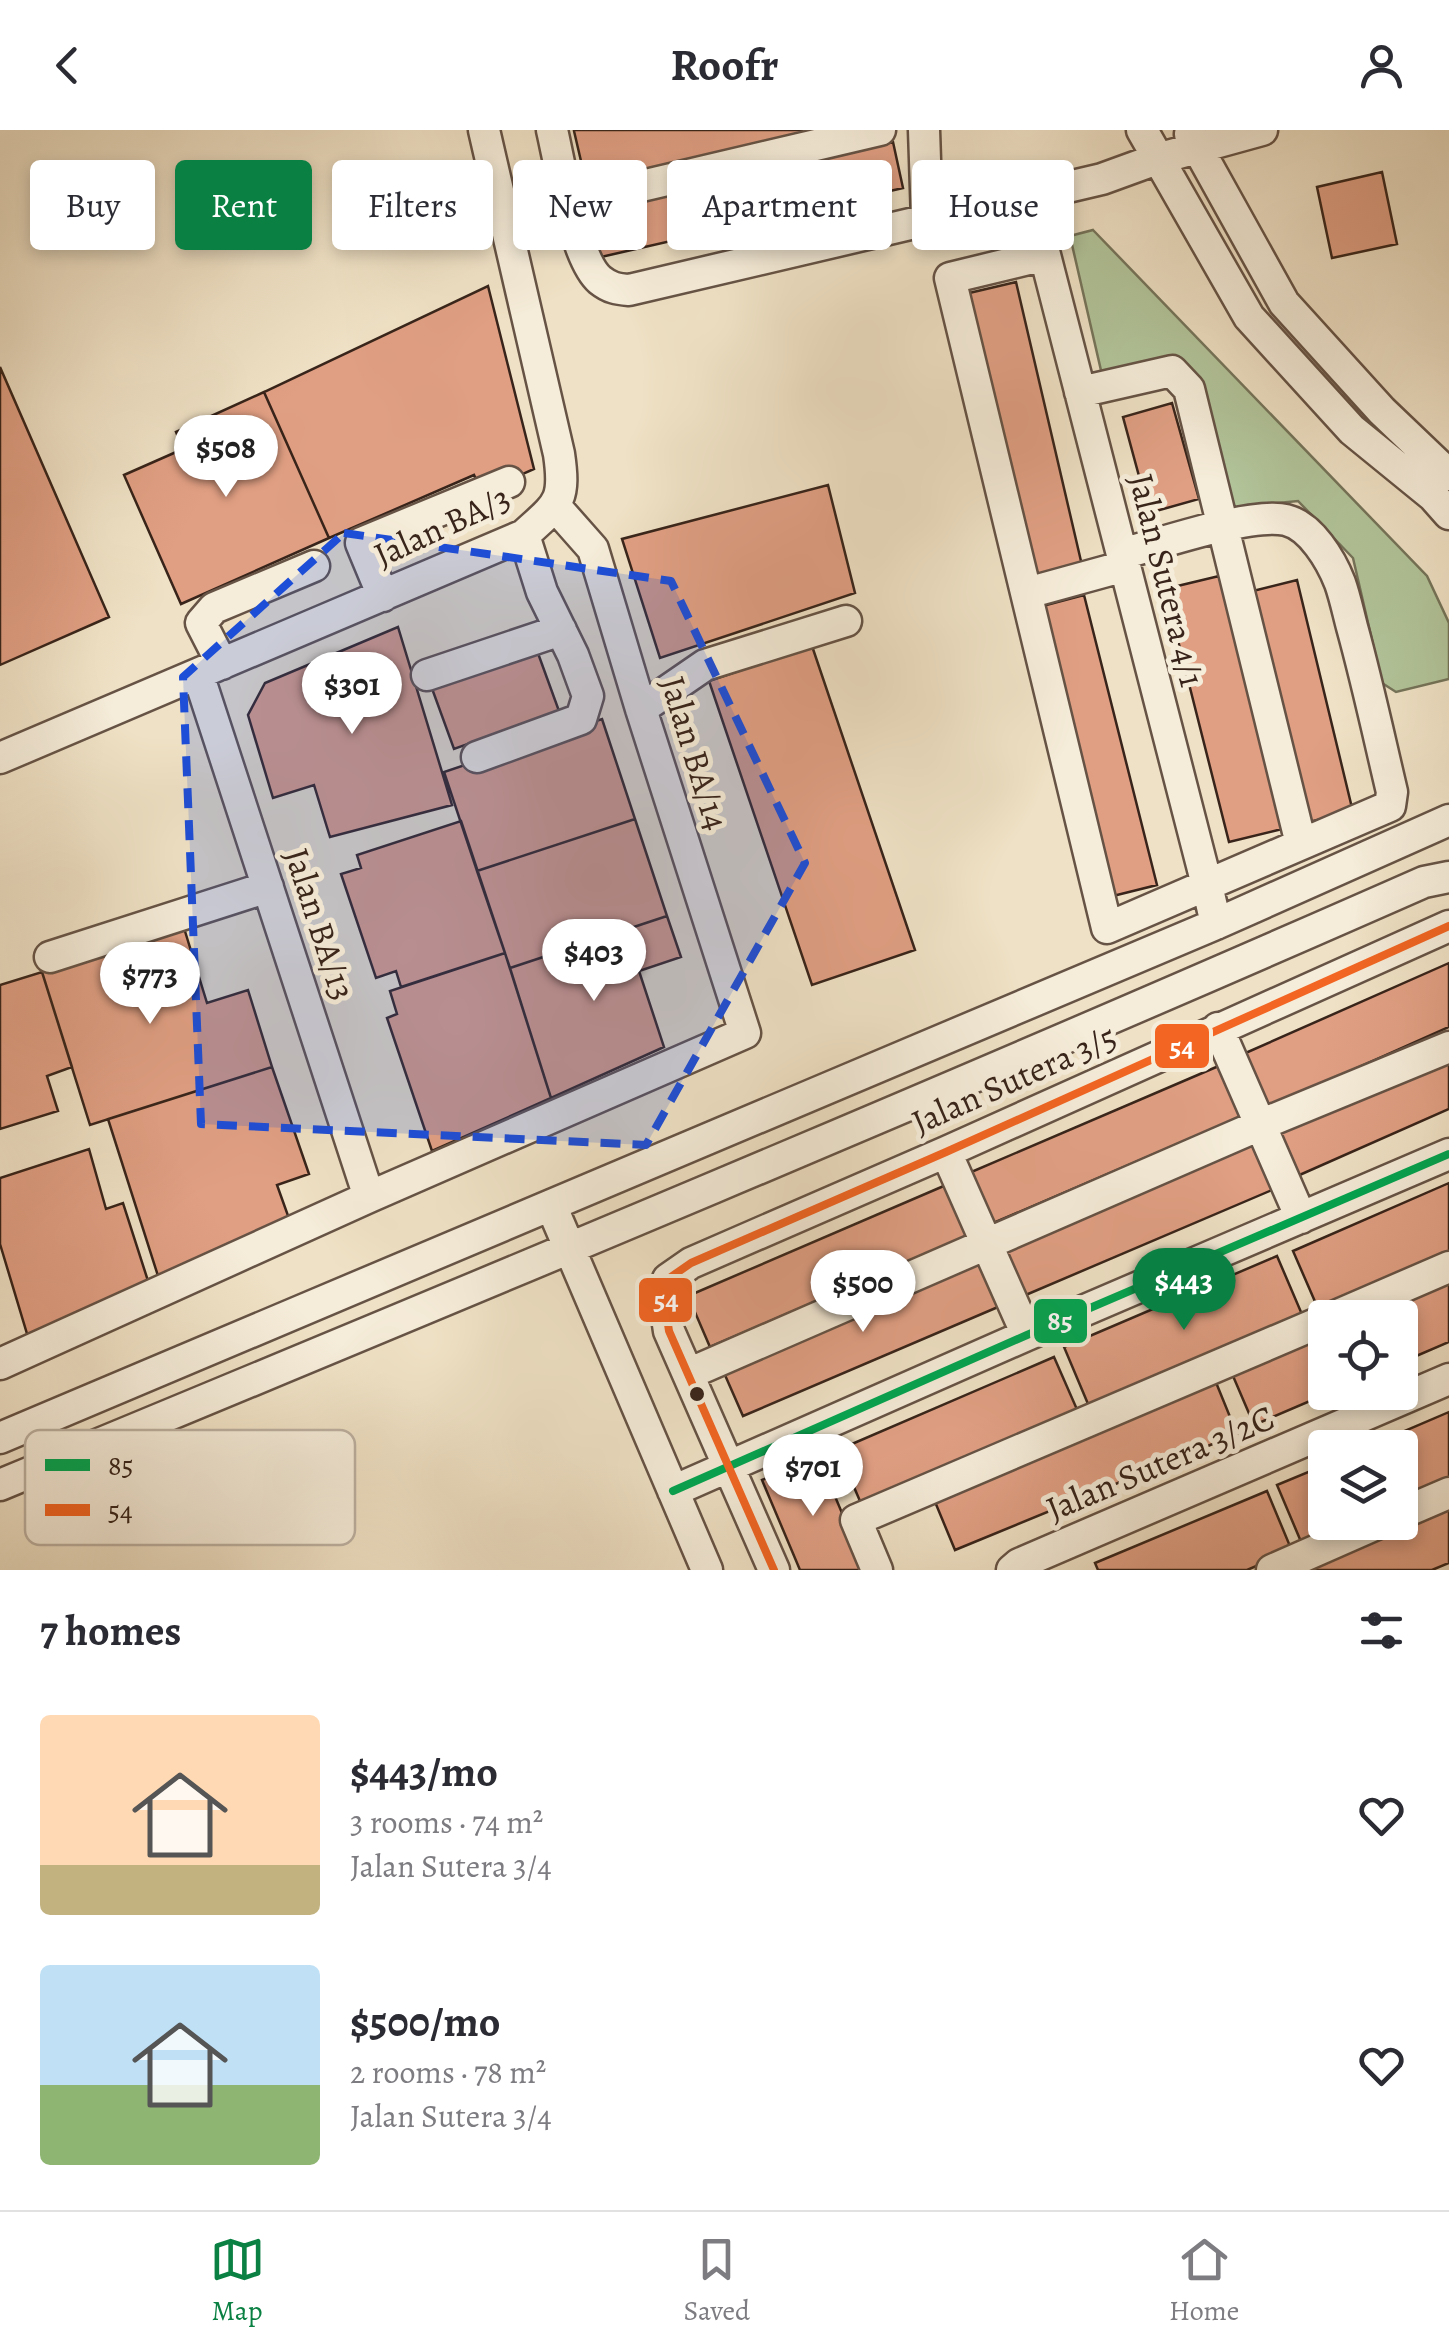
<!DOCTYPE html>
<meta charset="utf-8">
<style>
body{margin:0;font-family:Alegreya,serif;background:#f7f7f7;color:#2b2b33;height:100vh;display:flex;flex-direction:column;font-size:38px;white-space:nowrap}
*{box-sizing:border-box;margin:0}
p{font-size:32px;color:#7c7c81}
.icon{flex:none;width:55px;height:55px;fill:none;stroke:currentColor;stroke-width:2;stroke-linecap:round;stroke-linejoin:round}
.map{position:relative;height:1440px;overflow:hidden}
.drawer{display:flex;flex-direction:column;background:#fff;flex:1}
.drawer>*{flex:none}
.guide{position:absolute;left:30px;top:30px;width:1390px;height:90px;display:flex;gap:20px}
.controls{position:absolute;left:1308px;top:1170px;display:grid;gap:20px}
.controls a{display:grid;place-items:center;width:110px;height:110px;border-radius:10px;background:#fff;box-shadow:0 5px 15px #0003;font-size:50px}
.price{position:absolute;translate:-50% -85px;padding:0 22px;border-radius:35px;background:#fff;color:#222;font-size:32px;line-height:65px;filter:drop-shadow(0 2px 5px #0008)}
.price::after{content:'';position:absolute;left:50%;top:60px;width:30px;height:22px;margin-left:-15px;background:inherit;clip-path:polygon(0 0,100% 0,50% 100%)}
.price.selected{background:#0b8043;color:#fff}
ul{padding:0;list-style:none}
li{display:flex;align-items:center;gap:30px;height:250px;padding:0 40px}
li span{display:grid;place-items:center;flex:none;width:280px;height:200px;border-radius:10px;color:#555}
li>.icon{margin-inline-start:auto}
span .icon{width:120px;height:120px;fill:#fffc;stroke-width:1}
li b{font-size:42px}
h2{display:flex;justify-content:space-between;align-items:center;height:120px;padding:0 40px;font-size:42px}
.chip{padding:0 35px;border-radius:10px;background:#fff;box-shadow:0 5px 15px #0003;font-size:35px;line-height:90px}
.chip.selected{background:#0b8043;color:#fff}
header{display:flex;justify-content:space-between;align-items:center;height:130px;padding:0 40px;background:#fff;font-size:45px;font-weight:700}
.menu{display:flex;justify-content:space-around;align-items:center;height:140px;border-top:2px solid #e1e1e2;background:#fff;font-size:28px;color:#7c7c81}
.menu a{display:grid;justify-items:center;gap:5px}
.menu .selected{color:#0b8043}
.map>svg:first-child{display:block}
</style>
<header><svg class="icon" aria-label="back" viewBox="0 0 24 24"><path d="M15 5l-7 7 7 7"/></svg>Roofr<svg class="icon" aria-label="person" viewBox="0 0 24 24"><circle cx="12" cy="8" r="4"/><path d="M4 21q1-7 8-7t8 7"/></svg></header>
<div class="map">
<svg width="1449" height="1440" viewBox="0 0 1449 1440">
<rect width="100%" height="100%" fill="#efe1c5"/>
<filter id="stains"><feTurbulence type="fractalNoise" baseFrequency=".002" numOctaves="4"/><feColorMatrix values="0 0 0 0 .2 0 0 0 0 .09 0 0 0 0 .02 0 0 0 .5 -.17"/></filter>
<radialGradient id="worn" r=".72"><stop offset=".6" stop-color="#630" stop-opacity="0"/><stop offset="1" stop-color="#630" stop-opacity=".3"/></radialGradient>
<path fill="#b2c49a" stroke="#75745a" stroke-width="2.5" d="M1093 100 1427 446 1449 493V549L1396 562 1382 553 1353 428 1298 371 1228 378 1196 255 1103 249 1070 106Z"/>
<path fill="#e09f83" stroke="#38241a" stroke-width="2.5" d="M576 0H847L588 61 574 1Z
M893 12 903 58 601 127 591 81Z
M1382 42 1397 114 1332 128 1317 57Z
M1016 152 1084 444 1033 456 965 164Z
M488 156 534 339 482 362 474 345 329 408 264 262Z
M0 237 109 487 0 535Z
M264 262 329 408 181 474 124 345 183 319 176 302Z
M1172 273 1199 369 1149 383 1123 287Z
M828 355 855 463 660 528 622 409Z
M1219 446 1282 699 1229 712 1165 459Z
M1297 450 1353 682 1300 694 1245 463Z
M1084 465 1157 755 1109 767 1035 478Z
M398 497 452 675 330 707 314 655 273 668 248 585 265 553Z
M535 515 559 581 454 619 430 553Z
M812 516 915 820 812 855 709 551Z
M602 589 635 689 477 741 444 642Z
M635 689 667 786 510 838 477 741Z
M461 691 505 823 401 857 396 841 376 848 341 744 361 738 357 725Z
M667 786 681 827 639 841 664 917 551 968 510 838Z
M184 798 207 873 248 860 272 937 90 995 42 842Z
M505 823 551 968 432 1021 387 888 397 884 390 861Z
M1449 833V897L1265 979 1241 925Z
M42 842 72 937 47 946 58 981 0 999V855Z
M1449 920V979L1295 1047 1273 997Z
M1228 932 1250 983 991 1094 969 1043Z
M272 937 309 1044 277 1055 291 1094 159 1149 108 989Z
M1255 1003 1279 1057 1021 1167 999 1113Z
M89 1019 106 1079 123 1073 149 1154 28 1207 0 1114V1048Z
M953 1052 975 1103 710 1217 688 1166Z
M1449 1053V1127L1320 1183 1293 1121Z
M983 1124 1005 1174 743 1286 721 1236Z
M1277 1126 1304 1189 1091 1281 1064 1217Z
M1449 1146V1212L1400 1233V1188H1351Z
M1325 1199V1262H1331L1254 1295 1230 1239Z
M1054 1227 1079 1284 863 1378 838 1320Z
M1215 1250 1237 1304 955 1420 933 1367Z
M1449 1282V1351L1400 1372V1318H1365Z
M818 1326 866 1440H800L762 1350Z
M1325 1335V1392H1352L1302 1414 1277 1355Z
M1267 1361 1292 1421 1247 1440H1098L1095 1433Z
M1449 1367V1433L1432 1440H1312L1308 1430Z"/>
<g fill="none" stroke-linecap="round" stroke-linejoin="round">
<defs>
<path id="minor" d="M552 0C560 34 575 129 600 150 610 158 617 159 629 160L1102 49 1157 29 1262 0
M924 0 927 90
M1142 0 1249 187 1352 300 1433 366 1449 384
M1190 4 1284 173 1382 281 1449 345
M569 73 880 0
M1080 262 1172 241 1189 259 1301 714
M1122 424C1158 414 1252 382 1286 390 1311 396 1331 430 1340 453 1345 467 1348 482 1352 497 1367 551 1379 607 1392 662L1390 676 1107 798 950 148 1045 125 1207 755 1216 794
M1027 463 1125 436
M383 466 361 413 509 352
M222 534 201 493 214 478 314 436
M198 544 369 1067
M427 545 561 500
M641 579 705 535 846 491
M477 627 581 589 588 566 573 525 542 462 524 405
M0 628 524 405C558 374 566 372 559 324L484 0
M50 827 268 757
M1218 898 1301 1088
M946 1022 1027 1205
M551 1075 707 1440
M1331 1188 1449 1137
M0 1234 369 1067 745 903 641 579 593 419 555 376
M688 1244 1260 995 1449 917
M0 1308 1216 794 1449 690
M0 1355C476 1158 952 960 1424 752L1449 747
M673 1361 1027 1205 1449 1024
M1400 1384 1449 1363
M774 1440 669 1201 665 1174 668 1149 691 1133 946 1022 1449 796
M877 1440 856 1390 1325 1190
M1012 1440 1019 1434 1449 1249
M1272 1440 1381 1392"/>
</defs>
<use href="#minor" stroke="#665345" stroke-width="35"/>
<use href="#minor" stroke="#f5ecd9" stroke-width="30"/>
<defs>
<path id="bus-1" d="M673 1361 1027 1205 1449 1024"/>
<path id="bus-2" d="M774 1440 669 1201 665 1174 668 1149 691 1133 946 1022 1449 796"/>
</defs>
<use href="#bus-1" stroke="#f5ecd9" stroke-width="15"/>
<use href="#bus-2" stroke="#f5ecd9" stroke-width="15"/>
<use href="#bus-1" stroke="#00a651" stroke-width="8"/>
<use href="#bus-2" stroke="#f26522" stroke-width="8"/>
</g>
<path fill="#1d4ed8" fill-opacity="0.2" stroke="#1d4ed8" stroke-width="8" stroke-dasharray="20 12" stroke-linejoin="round" d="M344 403 671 451 805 733 646 1015 201 994 183 547Z"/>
<circle fill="#38241a" stroke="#f5ecd9" stroke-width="4" cx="697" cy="1264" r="9"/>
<g text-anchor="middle" stroke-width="10" stroke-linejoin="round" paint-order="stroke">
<g font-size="35" fill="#38241a" stroke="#f5ecd9">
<text transform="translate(442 396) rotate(-25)" y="12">Jalan BA/3</text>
<text transform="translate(1167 450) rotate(76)" y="12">Jalan Sutera 4/1</text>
<text transform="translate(695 623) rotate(73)" y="12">Jalan BA/14</text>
<text transform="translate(320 794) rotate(72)" y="12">Jalan BA/13</text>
<text transform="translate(1014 949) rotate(-24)" y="12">Jalan Sutera 3/5</text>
<text transform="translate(1160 1333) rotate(-23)" y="12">Jalan Sutera 3/2C</text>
</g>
</g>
<rect x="25" y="1300" width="330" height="115" rx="15" fill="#f5ecd9" stroke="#bcb0a0" stroke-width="2.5"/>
<rect x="45" y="1329" width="45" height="12" fill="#00a651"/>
<rect x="45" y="1374" width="45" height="12" fill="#f26522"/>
<g font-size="28" fill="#38241a">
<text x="108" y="1345">85</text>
<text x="108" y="1390">54</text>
</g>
<g stroke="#f5ecd9" stroke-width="4">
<rect x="1153" y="892" width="58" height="48" rx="10" fill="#f26522"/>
<rect x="637" y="1146" width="57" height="48" rx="10" fill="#f26522"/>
<rect x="1032" y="1167" width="57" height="48" rx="10" fill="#00a651"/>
</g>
<g font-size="28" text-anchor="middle" font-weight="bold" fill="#fff">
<text x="1182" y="926">54</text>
<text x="666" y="1179">54</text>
<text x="1060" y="1200">85</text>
</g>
<rect width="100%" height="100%" filter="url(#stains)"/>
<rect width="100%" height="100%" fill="url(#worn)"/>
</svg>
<div class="controls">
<a><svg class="icon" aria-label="locate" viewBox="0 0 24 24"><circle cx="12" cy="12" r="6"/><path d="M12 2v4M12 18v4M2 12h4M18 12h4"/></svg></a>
<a><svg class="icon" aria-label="layers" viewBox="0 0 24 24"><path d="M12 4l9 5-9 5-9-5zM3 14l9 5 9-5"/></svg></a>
</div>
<b class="price" style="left:226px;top:370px">$508</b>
<b class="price" style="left:352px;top:607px">$301</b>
<b class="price" style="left:594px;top:874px">$403</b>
<b class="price" style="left:150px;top:897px">$773</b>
<b class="price selected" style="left:1184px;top:1203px">$443</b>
<b class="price" style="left:863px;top:1205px">$500</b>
<b class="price" style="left:813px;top:1389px">$701</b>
<div class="guide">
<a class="chip">Buy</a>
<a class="chip selected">Rent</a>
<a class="chip">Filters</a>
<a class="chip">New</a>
<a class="chip">Apartment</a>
<a class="chip">House</a>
</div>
</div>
<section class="drawer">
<h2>7 homes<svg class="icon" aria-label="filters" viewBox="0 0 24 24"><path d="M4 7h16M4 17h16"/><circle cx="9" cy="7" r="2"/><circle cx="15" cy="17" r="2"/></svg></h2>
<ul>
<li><span style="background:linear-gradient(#ffd9b3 75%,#c2b280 0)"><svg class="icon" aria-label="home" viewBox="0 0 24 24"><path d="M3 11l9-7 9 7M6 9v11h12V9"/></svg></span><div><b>$443/mo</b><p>3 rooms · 74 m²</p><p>Jalan Sutera 3/4</p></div><svg class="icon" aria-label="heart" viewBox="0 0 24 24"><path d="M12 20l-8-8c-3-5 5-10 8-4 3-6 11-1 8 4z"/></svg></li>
<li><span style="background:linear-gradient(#bfe0f5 60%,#8fb573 0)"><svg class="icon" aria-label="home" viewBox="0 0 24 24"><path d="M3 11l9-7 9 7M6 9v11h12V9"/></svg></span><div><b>$500/mo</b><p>2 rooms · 78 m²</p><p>Jalan Sutera 3/4</p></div><svg class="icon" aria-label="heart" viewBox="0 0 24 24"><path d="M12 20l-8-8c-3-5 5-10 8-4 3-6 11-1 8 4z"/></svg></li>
</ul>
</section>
<nav class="menu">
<a class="selected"><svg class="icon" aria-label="map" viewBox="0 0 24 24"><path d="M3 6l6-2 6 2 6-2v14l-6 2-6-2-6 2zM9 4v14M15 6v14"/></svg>Map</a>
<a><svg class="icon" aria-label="saved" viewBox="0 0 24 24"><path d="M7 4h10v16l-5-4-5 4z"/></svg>Saved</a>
<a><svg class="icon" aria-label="home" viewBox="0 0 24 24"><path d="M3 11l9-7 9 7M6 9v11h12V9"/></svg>Home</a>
</nav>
